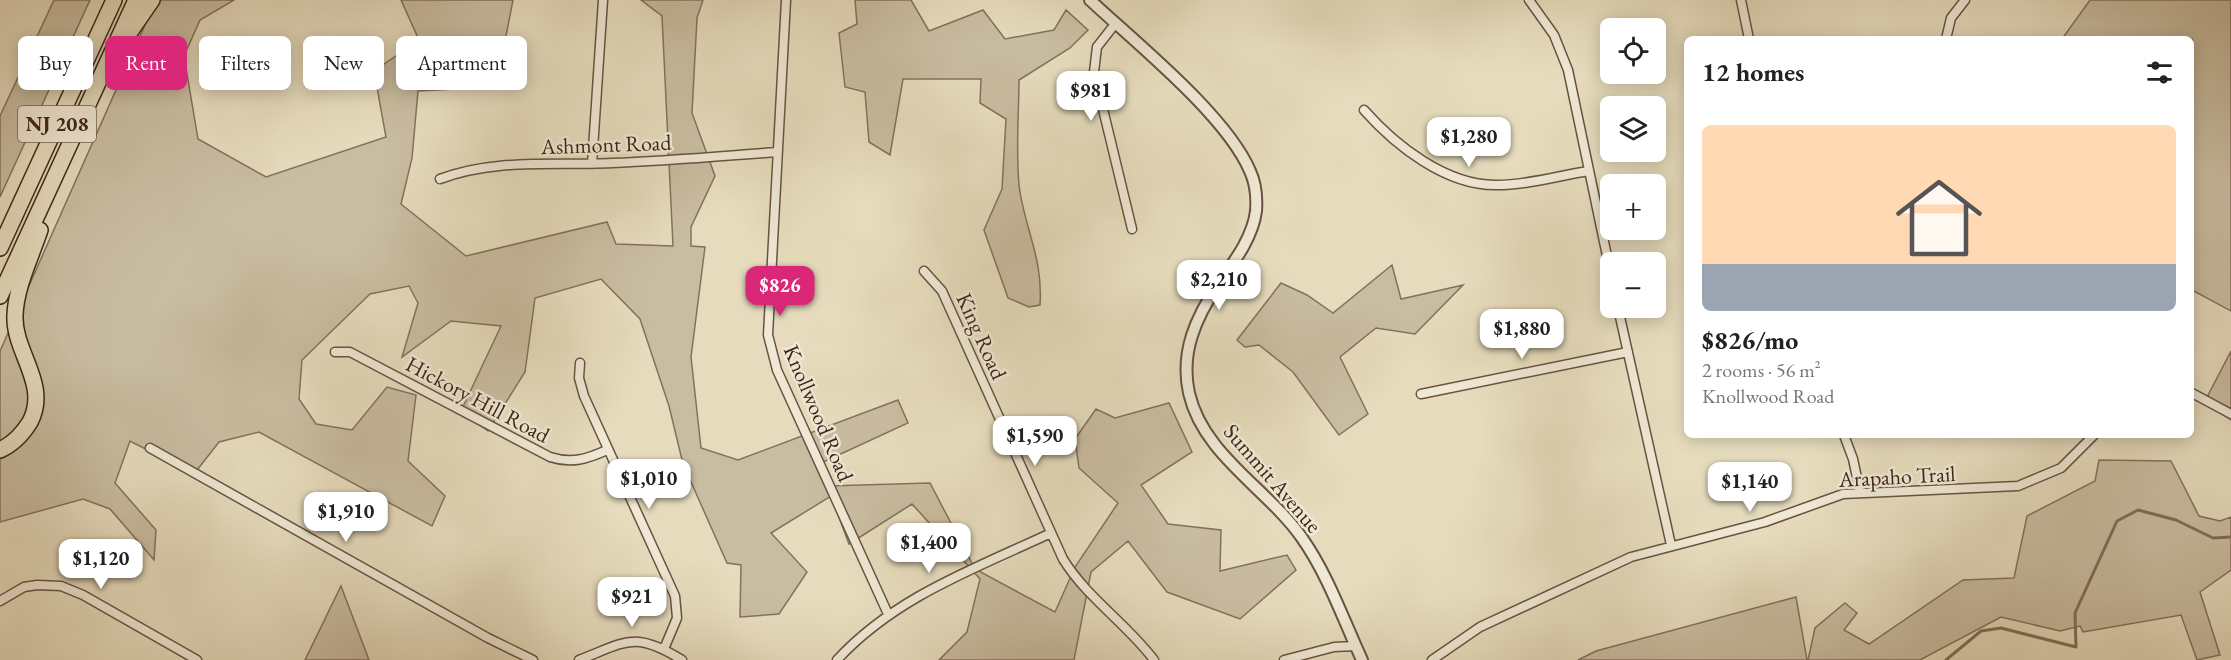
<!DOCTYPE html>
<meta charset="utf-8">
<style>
body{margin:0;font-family:"EB Garamond",serif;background:#f6f6f6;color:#222;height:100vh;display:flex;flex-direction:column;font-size:22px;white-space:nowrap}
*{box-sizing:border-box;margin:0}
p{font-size:20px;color:#767676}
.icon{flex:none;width:33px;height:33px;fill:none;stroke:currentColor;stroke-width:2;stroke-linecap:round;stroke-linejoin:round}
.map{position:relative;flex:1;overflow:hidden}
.details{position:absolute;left:1684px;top:36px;width:510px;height:402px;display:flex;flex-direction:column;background:#fff;border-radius:9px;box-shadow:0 3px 15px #0003}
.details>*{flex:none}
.banner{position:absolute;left:18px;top:36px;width:570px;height:54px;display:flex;gap:12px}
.fabs{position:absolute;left:1600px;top:18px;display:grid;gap:12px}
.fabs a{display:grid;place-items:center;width:66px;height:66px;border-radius:9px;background:#fff;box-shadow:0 3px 15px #0003;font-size:30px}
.price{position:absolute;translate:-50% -51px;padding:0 14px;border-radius:12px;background:#fff;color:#222;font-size:20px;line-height:39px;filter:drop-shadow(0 2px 3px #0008)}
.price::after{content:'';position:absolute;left:50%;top:36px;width:18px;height:14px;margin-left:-9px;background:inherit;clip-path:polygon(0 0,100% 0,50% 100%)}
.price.current{background:#db2777;color:#fff}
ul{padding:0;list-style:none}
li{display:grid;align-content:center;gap:12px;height:318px;padding:0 18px}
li+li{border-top:2px solid #e0e0e0}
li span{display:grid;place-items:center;height:186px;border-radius:9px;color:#555}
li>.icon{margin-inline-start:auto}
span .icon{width:108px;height:108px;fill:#fffc;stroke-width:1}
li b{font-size:26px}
h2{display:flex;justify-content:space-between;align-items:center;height:72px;padding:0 18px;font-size:26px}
.pill{padding:0 21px;border-radius:9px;background:#fff;box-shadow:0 3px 15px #0003;font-size:21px;line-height:54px}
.pill.current{background:#db2777;color:#fff}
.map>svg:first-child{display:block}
</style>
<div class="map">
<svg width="2231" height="660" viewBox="0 0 2231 660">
<rect width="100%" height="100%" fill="#e6dcbd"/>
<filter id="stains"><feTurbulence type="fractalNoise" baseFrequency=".00333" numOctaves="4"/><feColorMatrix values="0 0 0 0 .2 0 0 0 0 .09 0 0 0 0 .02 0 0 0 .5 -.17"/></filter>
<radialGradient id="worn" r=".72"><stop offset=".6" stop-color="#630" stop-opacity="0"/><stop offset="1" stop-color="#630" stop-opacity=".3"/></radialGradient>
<path fill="#c9bda1" stroke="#84715d" stroke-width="1.5" d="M54 0H90L0 197V116Z
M156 0H234L200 20 184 56 198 139 266 177 386 137 374 71 419 40 401 0H513L496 87 418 91 412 158 401 204 466 256 607 222 616 244 673 246 662 16 641 0H703L697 18 692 113 715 176 691 227V246L705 247 691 357 701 448 738 460 898 400 908 423 819 464 827 486 930 483 975 569 1055 612 1075 567 1118 503 1079 468 1075 439 1096 409 1115 418 1169 403 1192 452 1141 485 1168 524 1221 530 1220 571 1287 555 1296 570 1240 619 1167 592 1128 541 1091 572 1074 660H939L967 632 980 579 912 504 849 544 831 496 771 533 807 572 779 614 740 617 741 565 727 563 683 464 669 406 640 319 601 279 535 298 525 372 488 431 461 411 501 326 451 321 402 357 418 303 409 286 370 294 302 360 299 399 316 424 352 430 387 387 416 395 408 461 445 496 432 526 259 432 219 442 194 474 130 441 115 483 156 530 154 560 110 509 83 499 0 522V351Z
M855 0H911L929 31 983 10 1005 39 1054 30 1066 10 1088 30 1070 48 1019 80C1019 112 1015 162 1020 192 1027 234 1043 260 1040 305L1029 307 1008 298 984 230 1002 189 1006 119 980 103 981 79H903L890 155 869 142 865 92 845 87 839 33 857 24Z
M2090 0H2231V311L2192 290V39H2062Z
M1392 265 1401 299 1463 285 1415 334 1376 328 1340 357 1368 414 1339 435 1293 372 1259 345 1245 347 1237 340 1281 283 1307 295 1333 313Z
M2231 351V420L2205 401Z
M2099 460 2171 461 2199 516 2220 521 2231 517V570L2200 592 2220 655 2197 660 2181 615 2083 632 2080 626 2060 631 2001 617 1920 660H1808L1815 628 1845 603 1857 613 1844 630 1869 644 1963 580 2014 578 2027 516 2095 481Z
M341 586 369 660H305Z
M1796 597 1807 660H1578L1596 651Z"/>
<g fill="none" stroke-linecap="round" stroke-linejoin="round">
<path stroke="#816e5a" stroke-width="3" d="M1946 660 1981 631 2001 628 2076 647 2075 613 2117 521 2138 510 2176 520 2213 538 2231 537"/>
<defs>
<path id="minor" d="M786 0 768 335 777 370 888 614
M1529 0 1554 35 1568 70 1611 275
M1741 0 1749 39
M1115 24 1097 47 1094 72 1132 229
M1946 39 1951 18 1965 0
M1364 110C1395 145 1446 186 1497 185 1527 185 1558 176 1588 171
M592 164 603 0
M440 179C495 158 554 166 612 163 667 161 722 156 777 152
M924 271 942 291 1063 559C1087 598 1126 623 1154 660
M1618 308 1671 545
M335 352H350L550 457C572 464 587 459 607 450
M580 363 579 378 584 396 675 596 677 618 664 649
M2192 393 2231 414
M1421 394 1628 352
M1844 435 1853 459 1860 492
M150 448 488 638 533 660
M0 601 24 587 37 585 61 586 83 595 197 660
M579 660C626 642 634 630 682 660
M837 660C895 597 974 569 1051 533
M1284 660 1334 647 1356 646
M1432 660 1480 627 1631 557 1765 522 1843 494 2018 486 2061 468 2094 435"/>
<path id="tertiary" d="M1090 0C1136 43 1226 115 1250 171 1256 184 1257 198 1256 211 1253 237 1234 262 1219 283 1196 317 1180 352 1189 393 1203 455 1268 489 1302 538 1328 575 1343 619 1362 660"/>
<path id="trunk" d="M130 32 152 0
M0 248 114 0
M0 296 136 0
M0 450C13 444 22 435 30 422 50 384 13 352 15 315 16 287 31 257 40 230"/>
</defs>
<use href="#minor" stroke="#685342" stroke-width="11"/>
<use href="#tertiary" stroke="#685342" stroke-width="14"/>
<use href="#trunk" stroke="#3e2519" stroke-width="18"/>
<use href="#minor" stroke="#efe8d4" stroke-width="8"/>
<use href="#tertiary" stroke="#efe8d4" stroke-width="10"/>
<use href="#trunk" stroke="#e6dcbd" stroke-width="15"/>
</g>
<g text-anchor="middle" stroke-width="5" stroke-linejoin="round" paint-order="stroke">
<rect fill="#efe8d4" stroke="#736051" stroke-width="1.5" x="18" y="106" width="78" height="36" rx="4.5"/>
<g font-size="21" font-weight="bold" fill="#3e2519">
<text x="57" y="131">NJ 208</text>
</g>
<g font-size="22" fill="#3e2519" stroke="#efe8d4">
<text transform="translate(606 144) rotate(-2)" y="8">Ashmont Road</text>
<text transform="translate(982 336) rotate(66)" y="8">King Road</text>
<text transform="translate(478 399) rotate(28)" y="8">Hickory Hill Road</text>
<text transform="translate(819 413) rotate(67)" y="8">Knollwood Road</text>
<text transform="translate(1897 476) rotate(-3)" y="8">Arapaho Trail</text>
<text transform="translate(1273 478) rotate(49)" y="8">Summit Avenue</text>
</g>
</g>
<rect width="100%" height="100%" filter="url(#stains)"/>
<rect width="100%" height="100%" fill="url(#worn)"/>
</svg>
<div class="fabs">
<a><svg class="icon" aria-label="locate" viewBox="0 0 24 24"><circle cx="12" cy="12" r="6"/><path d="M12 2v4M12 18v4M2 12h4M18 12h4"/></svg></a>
<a><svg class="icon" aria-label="layers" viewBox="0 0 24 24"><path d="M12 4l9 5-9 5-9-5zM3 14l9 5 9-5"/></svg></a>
<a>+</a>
<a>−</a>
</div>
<b class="price" style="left:1091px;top:122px">$981</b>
<b class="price" style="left:1469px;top:168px">$1,280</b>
<b class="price" style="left:1219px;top:311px">$2,210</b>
<b class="price current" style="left:780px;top:317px">$826</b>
<b class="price" style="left:1522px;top:360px">$1,880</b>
<b class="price" style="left:1035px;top:467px">$1,590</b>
<b class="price" style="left:649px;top:510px">$1,010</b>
<b class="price" style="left:1750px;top:513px">$1,140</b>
<b class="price" style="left:346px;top:543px">$1,910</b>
<b class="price" style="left:929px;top:574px">$1,400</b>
<b class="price" style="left:101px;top:590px">$1,120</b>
<b class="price" style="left:632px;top:628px">$921</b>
<div class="banner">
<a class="pill">Buy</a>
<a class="pill current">Rent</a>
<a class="pill">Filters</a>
<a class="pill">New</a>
<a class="pill">Apartment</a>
</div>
<section class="details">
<h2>12 homes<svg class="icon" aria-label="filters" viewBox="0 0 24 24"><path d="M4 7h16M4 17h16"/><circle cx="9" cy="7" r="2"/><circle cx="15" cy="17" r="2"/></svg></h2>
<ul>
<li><span style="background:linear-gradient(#ffd9b3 75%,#9aa5b1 0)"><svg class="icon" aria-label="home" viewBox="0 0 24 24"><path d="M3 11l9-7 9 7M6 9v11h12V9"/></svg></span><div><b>$826/mo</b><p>2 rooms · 56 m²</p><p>Knollwood Road</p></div></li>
</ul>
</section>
</div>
